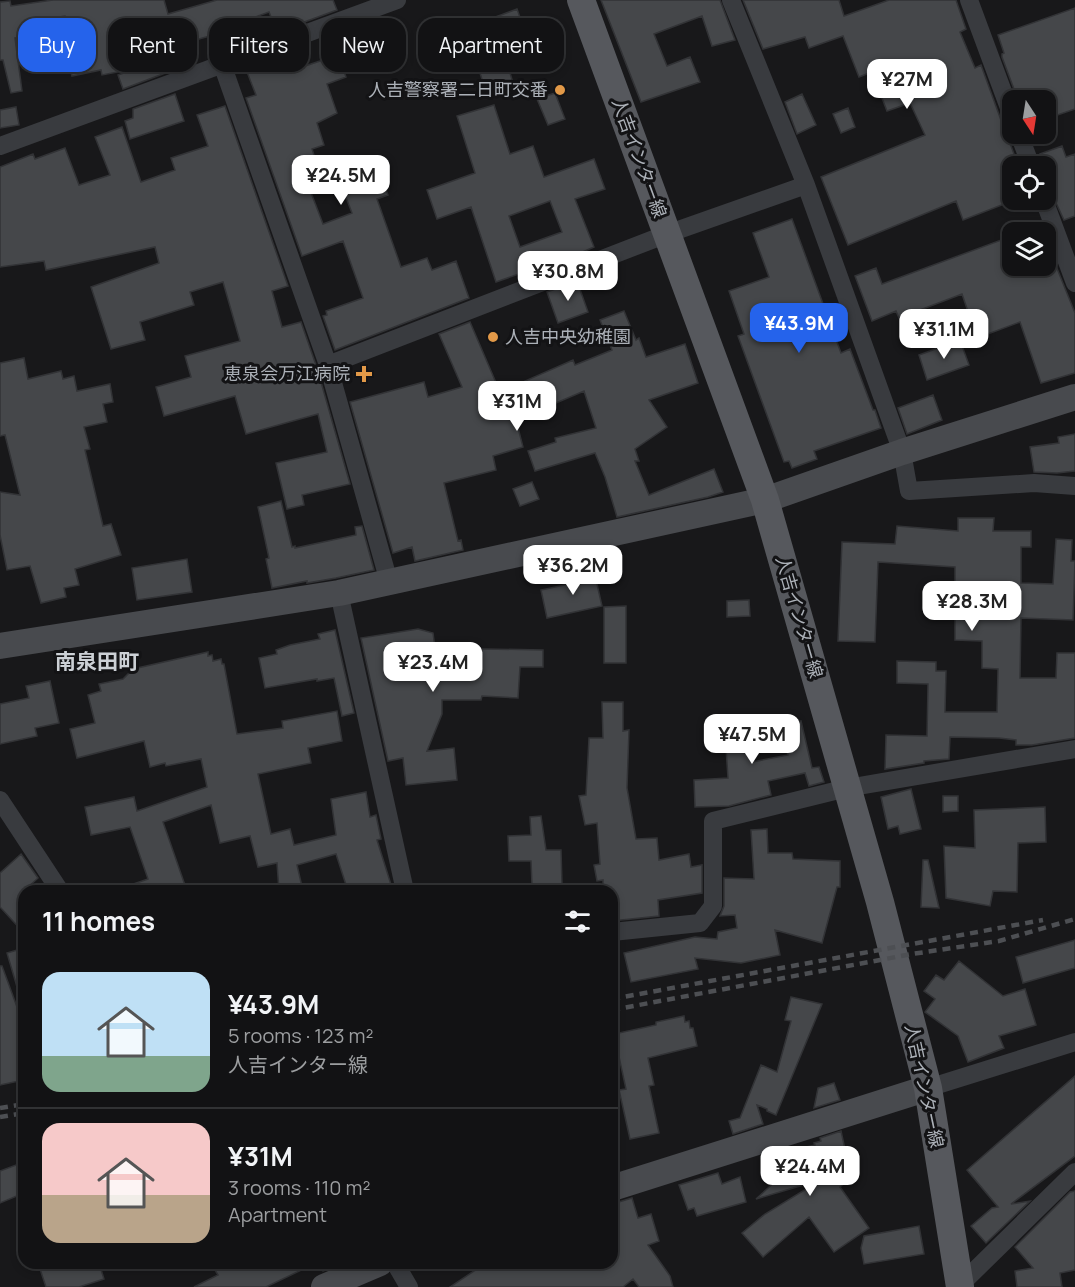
<!DOCTYPE html>
<meta charset="utf-8">
<style>
body{margin:0;font-family:Manrope,"Noto Sans JP",sans-serif;background:#1f2022;color:#f1f3f6;height:100vh;display:flex;flex-direction:column;font-size:22px;white-space:nowrap}
*{box-sizing:border-box;margin:0}
p{font-size:20px;color:#9c9ea0}
.icon{flex:none;width:33px;height:33px;fill:none;stroke:currentColor;stroke-width:2;stroke-linecap:round;stroke-linejoin:round}
.map{position:relative;flex:1;overflow:hidden}
.side{position:absolute;left:18px;top:885px;width:600px;height:384px;display:flex;flex-direction:column;background:#121214;border-radius:18px;box-shadow:0 3px 9px #0003,0 0 0 2px #313234}
.side>*{flex:none}
.banner{position:absolute;left:18px;top:18px;width:600px;height:54px;display:flex;gap:12px}
.needle{width:39px;rotate:168deg}
.fabs{position:absolute;left:1002px;top:90px;display:grid;gap:12px}
.fabs a{display:grid;place-items:center;width:54px;height:54px;border-radius:12px;background:#121214;box-shadow:0 3px 9px #0003,0 0 0 2px #313234;font-size:30px}
.price{position:absolute;translate:-50% -51px;padding:0 14px;border-radius:12px;background:#fff;color:#222;font-size:20px;line-height:39px;filter:drop-shadow(0 2px 3px #0008)}
.price::after{content:'';position:absolute;left:50%;top:36px;width:18px;height:14px;margin-left:-9px;background:inherit;clip-path:polygon(0 0,100% 0,50% 100%)}
.price.active{background:#2563eb;color:#fff}
ul{padding:0;list-style:none}
li{display:flex;align-items:center;gap:18px;height:150px;padding:0 24px}
li+li{border-top:2px solid #313234}
li span{display:grid;place-items:center;flex:none;width:168px;height:120px;border-radius:18px;color:#555}
li>.icon{margin-inline-start:auto}
span .icon{width:72px;height:72px;fill:#fffc;stroke-width:1}
li b{font-size:26px}
h2{display:flex;justify-content:space-between;align-items:center;height:72px;padding:0 24px;font-size:26px}
.tag{padding:0 21px;border-radius:18px;background:#121214;box-shadow:0 3px 9px #0003,0 0 0 2px #313234;font-size:21px;line-height:54px}
.tag.active{background:#2563eb;color:#fff}
.map>svg:first-child{display:block}
</style>
<div class="map">
<svg width="1075" height="1287" viewBox="0 0 1075 1287">
<rect width="100%" height="100%" fill="#18181a"/>
<path fill="#45474a" stroke="#323336" stroke-width="1.5" fill-rule="evenodd" d="M53 0H164L168 14 217 0H333L337 10 277 32 269 12 239 23 241 27 192 41 196 56 182 60 184 66 123 89 118 75 152 63 142 27 110 32 118 72 102 75 101 70 72 76 67 55 73 54 65 16 33 21 35 35 15 38 22 91 11 93 3 60H0V2L10 1 11 6Z
M601 0H720L735 40 712 46 702 16 654 34 667 66 690 57 700 82 641 102Z
M743 0H839L844 16 889 0H956L966 29 960 32 975 68 981 65 1001 120 1009 129 1008 138 1017 162 1012 164V201L963 220 956 201 848 245 821 177 925 135 910 103 887 111 872 72 859 77 843 36 809 48 805 37 763 49Z
M1075 8V109L1046 119V100H1018L1002 57V54L1004 53 998 35Z
M517 9 534 56 508 66 513 83 486 92 473 51 470 52 460 24 481 17 482 22Z
M290 54 296 69 338 55 346 77 327 84 337 113 317 123 324 145 312 149 321 177 307 182 323 224 352 213 337 174 375 160 388 195 377 199 401 267 427 258 432 270 456 261 469 298 335 350 323 316 327 315 326 311 363 298 343 241 302 256 246 98 256 95 247 72Z
M555 93 565 119 548 125 537 99Z
M175 94 184 121 130 139 125 121 133 118V109Z
M802 94 816 125 797 134 785 102Z
M494 105 510 154 533 146 544 177 594 159 605 189 575 199 594 247 539 271 534 272 533 269 496 282 471 207 437 219 427 190 475 173 457 116ZM550 201 562 232 520 247 509 216Z
M225 106 288 286 272 291 282 327 301 322 317 368 350 484 302 495 304 505 287 509 276 463 327 452 318 414 246 434 235 396 164 416 156 387 191 377 185 356 240 341 223 282 190 292 194 305 140 322 145 340 111 349 91 287 159 263 155 247 46 270 44 261 0 267V167L33 154 35 159 65 148 79 185 110 175 95 137 122 127 141 182 175 170 171 158 208 146 197 115Z
M16 107 19 125 0 128V110Z
M848 108 855 127 841 133 833 114Z
M1062 146 1066 157 1075 154V216L1064 220 1051 192 1053 191 1046 166 1040 154Z
M792 219 841 353 850 349 873 410H875L881 428 814 451 817 459 792 468 789 461 784 462 738 336 744 334 729 291 769 277 753 233Z
M1012 236V266H1056L1075 313V373L1041 383 1020 322 977 338 962 294 899 318 896 311 872 321 855 276 876 268 882 284Z
M577 281 588 312 558 323 547 292Z
M624 311 636 340 639 338 646 357 685 344 698 383 649 400 667 427 635 449 639 461H635L649 495 714 469 723 492 708 497 617 517 605 477 595 453 535 471 528 451 556 442 555 438 596 428 584 391 516 420 523 447 493 456 496 470 444 483 458 541 461 540 463 550 415 561 412 547 393 553 350 402 424 382 428 397 462 387 439 334 470 322 500 392 573 360 575 365 612 350 600 320Z
M960 340 969 365 927 380 919 355Z
M24 358 28 379 61 371 63 379 74 376 77 391 110 384 113 402 103 404 107 422 84 427 90 449 85 450 103 526 111 524 121 555 75 569 79 585 64 588 66 597 41 603 30 566 7 570 0 535V492L20 495 5 435 0 436V363Z
M933 395 942 420 907 434 898 408Z
M1075 434V471L1057 473 1034 472 1030 447 1059 443 1058 437Z
M532 482 539 499 520 506 513 489Z
M281 501 292 547 295 546V548L356 535 355 527 362 526 374 570 336 578 307 583V581L272 588 266 559 269 558 258 507Z
M958 518H994L993 531H1031V547H1021V583L1053 584 1056 539 1072 540 1071 561H1075L1073 620 1021 618 1020 678H1056L1057 653H1075V738L1032 745H1016V740L999 738 950 737 949 759 924 761V763L885 769 886 735 927 736 928 684 897 683V661L936 662V671H946L945 712H997L998 669 982 668V641L955 640V567L878 562 875 642 838 641 842 542 895 544 897 526 958 531Z
M187 559 192 592 137 600 132 568Z
M594 571 602 606 547 618 541 590 574 583 573 575Z
M749 600 750 616 727 617V601Z
M626 606V663H604V607Z
M418 629 433 633 435 648 543 650V667H520L518 698 482 696 481 700H442V714L427 751 454 748 457 780 406 785 403 758 388 761 361 638Z
M335 630 354 713 342 716 334 678 317 681V679L265 688 259 658 277 654 276 650 290 645 320 639 318 634Z
M208 652V656L212 655 213 661 221 659 222 664H224L237 734 283 728 282 721 337 711 342 741 308 748 311 763 258 774 271 834 290 829 294 845 336 835 331 799 366 792 370 817 376 815 381 839 377 840 393 891H348L336 854 297 865 303 891H279L277 863 258 867 250 836 220 843 211 805 163 822 187 891H120L119 889 148 879 130 827 91 835 85 807 134 797 137 811 207 787 201 759 166 766 165 763 150 767 144 741 77 758 70 729 95 723 88 695 101 691 99 684 123 679 133 669Z
M50 681 59 723 35 728 37 736 0 744V704L29 698 26 686Z
M602 702H623V731L629 730 627 788 636 839 657 838 659 860 689 854 691 867 702 865V893L658 900 659 916 612 921V891H603V880L597 881 594 865 600 864 597 823 585 825 579 796 586 795 589 738H603Z
M750 720 752 762 788 755 781 726 801 721 812 768 819 767 824 782 809 786 805 773 768 781 771 795 729 806 695 807 694 780 728 778 726 748H709L708 722Z
M911 789 921 829 900 834 898 826 888 829 881 797Z
M943 796H958V811L943 812Z
M1045 807 1046 842 1018 843 1017 892 993 891 990 906 946 898 944 846 975 848 974 810Z
M541 816 546 850H561L562 884 532 885 531 861H509L508 836 531 835 530 817Z
M767 829 768 853H792L793 859 840 861V887H837L822 943 775 930 780 955 741 963 695 958 698 969 631 982 624 953 695 937 717 939 718 932 737 928 735 915 720 916 724 906V878L754 879 751 830Z
M21 854 38 878 24 891V933L0 907V873Z
M923 860H928L939 908 921 907Z
M1075 940V968L1023 983 1016 957Z
M24 948V996L20 997 7 953Z
M959 961 1003 996 1025 989 1036 1025 999 1036 1004 1048 968 1062 958 1036 925 1012 935 999 924 991 936 975 944 980Z
M0 966H2L20 1015 24 1014V1080L0 1085Z
M791 997 822 1004 776 1115 767 1111V1109L757 1105 763 1124 733 1134 729 1121 740 1118 761 1065 777 1072 791 1021 785 1020Z
M684 1016 685 1022 689 1021 690 1028H693L697 1046 648 1058 654 1085 649 1086 659 1133 630 1139 619 1090 626 1089 614 1034 656 1025V1022Z
M1075 1076V1156L1011 1204 1030 1201 986 1243 971 1226 992 1208 998 1207 967 1170Z
M834 1083 840 1100 814 1108 818 1088Z
M841 1131 851 1177 840 1187 869 1228 834 1252 809 1217 763 1257 742 1233 765 1214 808 1188 807 1184 756 1199 779 1178 774 1154 815 1145 814 1143 821 1141 820 1138Z
M24 1162V1193L0 1203V1171Z
M718 1173 722 1184 740 1177 746 1202 697 1216 694 1208 688 1210 679 1185Z
M1075 1191V1270L1060 1273 1062 1287H1017L1015 1271 1033 1268 1015 1247 1070 1192Z
M632 1198 638 1218 651 1214 659 1241 648 1245 670 1276 673 1287H639L633 1279 623 1287H450L486 1263H612V1232L618 1230 612 1204Z
M919 1226 924 1254 864 1264 861 1248 864 1236Z
M38 1263H99L104 1279 79 1287H46Z
M243 1263 248 1267 257 1263H316L266 1287H194L218 1275 215 1270 226 1265Z
M319 1263H342L323 1271Z"/>
<g fill="none" stroke-linecap="round" stroke-linejoin="round">
<path stroke="#393b3f" stroke-width="18" d="M731 0 806 185 902 452 909 491 1034 483 1075 486
M969 0 1012 116
M222 64 328 365 389 582
M1019 134 1031 166
M0 146 397 0
M1044 200 1075 283
M328 365 667 234 806 185
M339 593 405 891
M0 800 60 891
M612 932 700 923 713 906V821L847 788 1075 749
M928 1088 1075 1042
M395 1263 409 1287
M960 1285 1075 1172"/>
<path stroke="#484a4e" stroke-width="26" d="M0 646 339 593 765 500 902 452 1075 397
M612 1188 928 1088
M324 1287 380 1263"/>
<path stroke="#56585d" stroke-width="28" d="M581 0 765 500 880 902 928 1088 960 1287"/>
<path stroke="#4d4f53" stroke-width="4.5" stroke-dasharray="8 6" stroke-linecap="butt" d="M612 999 1043 920
M612 1010 912 954 999 941 1075 919
M0 1108 24 1104
M0 1117 24 1113"/>
</g>
<g fill="#e29948" stroke="#131315" stroke-width="2">
<circle cx="560" cy="90" r="6"/>
<circle cx="493" cy="337" r="6"/>
<path d="M361 365h6v6h6v6h-6v6h-6v-6h-6v-6h6z"/>
</g>
<g text-anchor="middle" stroke-width="6" stroke-linejoin="round" paint-order="stroke">
<g font-size="18" fill="#acb1b8" stroke="#131315" text-anchor="end">
<text x="548" y="96">人吉警察署二日町交番</text>
<text x="505" y="343" text-anchor="start">人吉中央幼稚園</text>
<text x="350" y="380">恵泉会万江病院</text>
</g>
<g font-size="18" fill="#acb1b8" stroke="#131315">
<text transform="translate(639 158) rotate(70)" y="6">人吉インター線</text>
<text transform="translate(799 617) rotate(74)" y="6">人吉インター線</text>
<text transform="translate(924 1086) rotate(78)" y="6">人吉インター線</text>
</g>
<g font-size="21" font-weight="bold" fill="#ccd0d5" stroke="#131315">
<text x="97" y="669">南泉田町</text>
</g>
</g>
</svg>
<div class="fabs">
<a><svg class="needle" viewBox="-14 -14 28 28"><path d="M0-13l5 13h-10z" fill="#e53935"/><path d="M0 13l5-13h-10z" fill="#9c9ea0"/></svg></a>
<a><svg class="icon" aria-label="locate" viewBox="0 0 24 24"><circle cx="12" cy="12" r="6"/><path d="M12 2v4M12 18v4M2 12h4M18 12h4"/></svg></a>
<a><svg class="icon" aria-label="layers" viewBox="0 0 24 24"><path d="M12 4l9 5-9 5-9-5zM3 14l9 5 9-5"/></svg></a>
</div>
<b class="price" style="left:907px;top:110px">¥27M</b>
<b class="price" style="left:341px;top:206px">¥24.5M</b>
<b class="price" style="left:568px;top:302px">¥30.8M</b>
<b class="price active" style="left:799px;top:354px">¥43.9M</b>
<b class="price" style="left:944px;top:360px">¥31.1M</b>
<b class="price" style="left:517px;top:432px">¥31M</b>
<b class="price" style="left:573px;top:596px">¥36.2M</b>
<b class="price" style="left:972px;top:632px">¥28.3M</b>
<b class="price" style="left:433px;top:693px">¥23.4M</b>
<b class="price" style="left:752px;top:765px">¥47.5M</b>
<b class="price" style="left:810px;top:1197px">¥24.4M</b>
<div class="banner">
<a class="tag active">Buy</a>
<a class="tag">Rent</a>
<a class="tag">Filters</a>
<a class="tag">New</a>
<a class="tag">Apartment</a>
</div>
<section class="side">
<h2>11 homes<svg class="icon" aria-label="filters" viewBox="0 0 24 24"><path d="M4 7h16M4 17h16"/><circle cx="9" cy="7" r="2"/><circle cx="15" cy="17" r="2"/></svg></h2>
<ul>
<li><span style="background:linear-gradient(#bfe0f5 70%,#7fa58c 0)"><svg class="icon" aria-label="home" viewBox="0 0 24 24"><path d="M3 11l9-7 9 7M6 9v11h12V9"/></svg></span><div><b>¥43.9M</b><p>5 rooms · 123 m²</p><p>人吉インター線</p></div></li>
<li><span style="background:linear-gradient(#f6c9c9 60%,#b9a48a 0)"><svg class="icon" aria-label="home" viewBox="0 0 24 24"><path d="M3 11l9-7 9 7M6 9v11h12V9"/></svg></span><div><b>¥31M</b><p>3 rooms · 110 m²</p><p>Apartment</p></div></li>
</ul>
</section>
</div>
